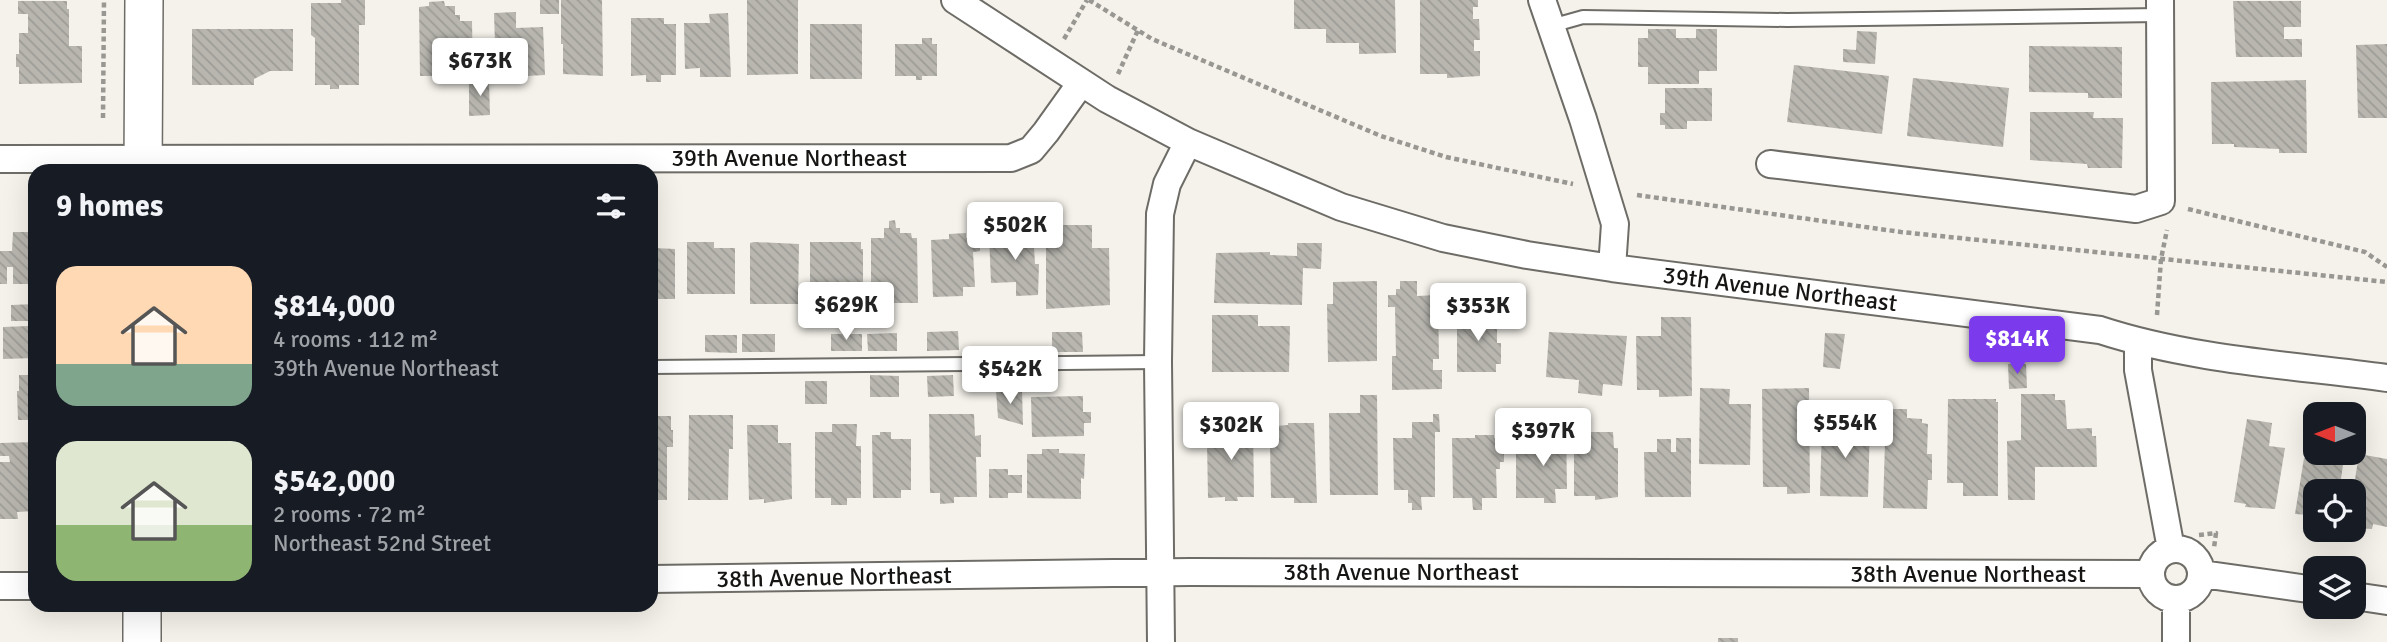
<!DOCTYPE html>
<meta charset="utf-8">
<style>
body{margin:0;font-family:Signika,sans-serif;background:#242831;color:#f1f3f6;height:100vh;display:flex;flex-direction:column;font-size:26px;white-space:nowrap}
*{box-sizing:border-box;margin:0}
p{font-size:23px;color:#9ea1a6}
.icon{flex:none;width:38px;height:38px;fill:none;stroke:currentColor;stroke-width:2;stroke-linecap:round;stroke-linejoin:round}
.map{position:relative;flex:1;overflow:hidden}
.side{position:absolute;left:28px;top:164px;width:630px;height:448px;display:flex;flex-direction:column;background:#171b24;border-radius:21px;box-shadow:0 7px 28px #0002}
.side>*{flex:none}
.needle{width:46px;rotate:270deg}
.fabs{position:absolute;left:2303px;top:402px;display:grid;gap:14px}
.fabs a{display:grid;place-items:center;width:63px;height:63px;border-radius:14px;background:#171b24;box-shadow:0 7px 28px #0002;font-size:35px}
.price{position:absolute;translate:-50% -60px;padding:0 16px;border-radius:7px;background:#fff;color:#222;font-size:23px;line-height:46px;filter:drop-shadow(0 2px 4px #0008)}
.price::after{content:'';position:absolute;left:50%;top:42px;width:21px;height:16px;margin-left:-10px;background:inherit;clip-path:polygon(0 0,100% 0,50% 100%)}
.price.current{background:#7c3aed;color:#fff}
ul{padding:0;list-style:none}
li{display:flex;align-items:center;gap:21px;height:175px;padding:0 28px}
li span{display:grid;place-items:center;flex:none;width:196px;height:140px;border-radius:21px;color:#555}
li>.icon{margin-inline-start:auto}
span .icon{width:84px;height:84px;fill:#fffc;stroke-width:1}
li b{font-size:30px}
h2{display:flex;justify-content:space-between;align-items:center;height:84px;padding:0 28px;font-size:30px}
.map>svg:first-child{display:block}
</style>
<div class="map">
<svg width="2387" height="642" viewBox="0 0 2387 642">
<defs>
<pattern id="building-back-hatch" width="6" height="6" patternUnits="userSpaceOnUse" patternTransform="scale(1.75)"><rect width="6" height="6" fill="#b8b6af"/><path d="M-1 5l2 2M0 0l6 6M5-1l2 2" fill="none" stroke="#9d9c96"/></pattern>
</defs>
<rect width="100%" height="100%" fill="#f5f2eb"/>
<path fill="url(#building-back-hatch)" d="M341 0H365V25H359V85H339V89H330V85H315V38L311 35V3H341Z
M540 0H559V14H540Z
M561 0H602L603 76 563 74V44H561Z
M747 0H798V74L747 75Z
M1294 0H1395L1396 53 1359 54V43H1326V29H1294Z
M1420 0H1478V7H1473V19H1479L1480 40H1474V51H1480V76L1447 78V74H1420Z
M18 1H67V9H69V46H82V83L19 84V67H16V54H19V33H28V14H18Z
M444 1 445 6H455V15H460V21H472L473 76H464V82L448 83V76H420L419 7 429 6V2Z
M2233 1H2301V27H2284V39H2302V57H2236Z
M516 12V28L543 27 545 75 527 76V79L513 80V76H496L494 13Z
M728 13 731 77H700V68L685 69 684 23H710L709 14Z
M631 18H664V24H676V75H661V82H646V75L631 76Z
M810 24H862V79H810Z
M192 29H293V71H270L254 79V85H192Z
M1648 29H1676V38H1696V29H1717V71H1699V84H1648V67H1638V38H1648Z
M1857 31 1877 32 1875 64 1843 62V49L1856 50Z
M922 38H932V44H937V76H922V80H916V76H895V44H922Z
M2387 44V118H2358L2356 45Z
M2029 46 2122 47V98H2088V93L2029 92Z
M1794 65 1889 76 1882 134 1787 122Z
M486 75 487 82H489L490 115 469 116V84L478 83V76Z
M1913 78 2009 88 2003 147 1907 136Z
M2306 80 2307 153H2279V149L2234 147V144H2212L2211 82Z
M1665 88H1712V121H1687V129H1665V125H1660V113H1665Z
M2030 112H2094L2093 118H2123L2122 168H2088L2087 164 2030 160Z
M895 220 896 228H900V233H911L912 238H917L918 303H892V284H871V238H884V228H889V221Z
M1046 225H1092V248H1109L1110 305 1046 309Z
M1020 229H1033L1035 264H1039L1038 295 1016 296V282L991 283 989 235 1020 234Z
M13 232H35V284H13V267H7V284H0V251H12Z
M966 233V238L980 237V251L973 252 975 287H963V296L933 297 931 240 949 239V234Z
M651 241H655V248L675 249V299H651Z
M687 242H714V248H735V294H687Z
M754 242 799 244 798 304H750V243Z
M810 242H861V249H863V303H810Z
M1297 243H1322L1321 269 1303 268 1302 305 1214 303 1216 253 1270 252V255L1297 256Z
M1377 281V361L1328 362 1327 304H1333V282Z
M1400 281H1417V296L1438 295 1439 359H1433V370H1442V389L1392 390V356H1396L1395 307H1388V295H1396V289H1400Z
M35 304V358L3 359V327L29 326V321H11V305Z
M1471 309H1483V315H1497V343H1501V364H1496V372H1457V314H1471Z
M1212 315H1258V326H1290L1289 372H1212Z
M1661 317H1691L1692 396 1659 397V390H1637L1636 336H1661Z
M958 331 959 350 927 351V332Z
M1052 332H1082L1083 352H1052Z
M1549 332 1627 336 1622 386 1603 384 1602 396 1578 393 1579 380 1546 377Z
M897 333V351H868L867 334Z
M1825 333 1845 334 1840 369 1823 367Z
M742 334H775V352H742Z
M831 334H862V351H831Z
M705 335H737V353L705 352Z
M2008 364H2026L2027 388 2009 389Z
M19 375H35V420H18L17 391H19Z
M870 375 899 376V397H870Z
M953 375 954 396 928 397 927 376Z
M805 381H827V404H805Z
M1700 388 1730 389 1729 404H1751L1750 465 1699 464Z
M1809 388 1810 493 1787 494V487H1763L1762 389Z
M996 390H1022L1023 425 998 418Z
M2021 394H2055V400H2065L2067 429 2092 428V436H2096L2097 467H2035V500H2008L2007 441 2021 440Z
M1360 395H1377L1378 495H1330L1329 413H1360Z
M1083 396V412H1091V423H1084V436L1032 437 1031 397Z
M1948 399H1996V402H1998V496H1963V483H1947Z
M1886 409H1907V418L1922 419V423L1928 424 1927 454H1932V480H1928L1927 509 1883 508Z
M929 414H974L975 436 981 435V457H976L977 497H954V503L940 504V493H930Z
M1433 414H1439L1440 432H1435V497H1421L1422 510H1412V503H1408V490H1394L1393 438H1412V422H1433Z
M689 415H733V449H729L728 500H688Z
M651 416H671V430H673V447H667V500H655V504H651Z
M2247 419 2272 423 2269 446 2285 448 2275 509 2245 507 2246 504 2234 502Z
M1288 423H1314L1317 503H1294V498H1271L1270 442H1276V426L1288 425Z
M1822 423 1870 424 1868 497 1820 496Z
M832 424H857L856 446H861V498H847V505H831V498H815V432H832Z
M1253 424 1254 497H1237L1238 501H1225V497L1208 498 1207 441H1212V425Z
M747 425H778V443H791L792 499 764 503V499L749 500Z
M1551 425H1566L1567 489H1555L1556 503H1544V498H1516V447H1546V437H1560V431H1551Z
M880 432H891V439H911V490H901V498H873L872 435H880Z
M1589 432H1613L1614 448H1618V497L1595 500V496H1574V443H1589Z
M1475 435H1494V438H1504V462H1500V469H1496L1497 498H1482V510H1473L1472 498H1453L1452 438H1475Z
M1676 438H1691V497H1645L1644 452H1657V439H1671V452H1676Z
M35 442V511L17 512 18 519H0V462H10L9 456H0V443Z
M1042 449H1059V453L1085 454 1084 479 1081 478V499L1027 498V454H1042Z
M2316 453H2340L2339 464 2343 465 2339 492H2315V521L2308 520 2309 515 2295 514 2304 458 2315 460Z
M2359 454 2387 459V527L2373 524 2372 529 2358 528V522L2354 521 2353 492Z
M989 469H1008V475H1022V493H1008V498H989Z
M1718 638H1738V642H1718Z"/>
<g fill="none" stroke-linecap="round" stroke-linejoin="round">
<defs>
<path id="service" d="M1551 26 1583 17 1787 20 2160 15
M651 367 1158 362"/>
<path id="minor" d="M955 0 1107 99 1188 142 1341 207 1443 238 1527 255 1612 268 2100 330C2192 360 2291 365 2387 378
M1542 0 1583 119 1615 224 1612 268
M0 159 1011 158 1031 150 1046 132 1081 83
M1770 164 2136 209 2161 201 2160 0
M2138 342V370L2171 549
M2151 574a25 25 0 1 1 50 0a25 25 0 1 1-50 0Z
M2202 574 2315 590
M651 579 1190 572 2151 574
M0 586H35
M2354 596 2387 601
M1161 642 1158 362 1160 214 1167 184 1188 142
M2176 642V600"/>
<path id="secondary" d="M143 172 144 0
M142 642V606"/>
</defs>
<use href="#service" stroke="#6e6c66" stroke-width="16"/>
<use href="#minor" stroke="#6e6c66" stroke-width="30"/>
<use href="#secondary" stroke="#6e6c66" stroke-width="40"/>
<path stroke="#999792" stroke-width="4.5" stroke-dasharray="5 3.5" stroke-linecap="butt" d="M1089 0 1152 39 1381 136 1446 157 1573 184
M1064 39 1087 0
M1118 74 1138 30
M103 118 104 0
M1637 195 1901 232 2387 282
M2188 209 2365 252 2387 267
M2157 315 2161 259 2167 230
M2199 535 2216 533 2214 548"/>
<use href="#service" stroke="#fff" stroke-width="12"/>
<use href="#minor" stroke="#fff" stroke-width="26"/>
<use href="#secondary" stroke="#fff" stroke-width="37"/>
</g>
<g text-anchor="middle" stroke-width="5" stroke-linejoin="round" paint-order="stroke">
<g font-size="24" fill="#161513" stroke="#fff">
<text x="789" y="166">39th Avenue Northeast</text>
<text transform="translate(1780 289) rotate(7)" y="8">39th Avenue Northeast</text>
<text x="1401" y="580">38th Avenue Northeast</text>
<text x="1968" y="582">38th Avenue Northeast</text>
<text transform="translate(834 577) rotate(-1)" y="8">38th Avenue Northeast</text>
</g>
</g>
</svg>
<div class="fabs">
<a><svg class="needle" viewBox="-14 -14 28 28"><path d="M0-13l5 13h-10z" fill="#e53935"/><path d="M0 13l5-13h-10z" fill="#9ea1a6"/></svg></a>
<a><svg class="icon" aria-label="locate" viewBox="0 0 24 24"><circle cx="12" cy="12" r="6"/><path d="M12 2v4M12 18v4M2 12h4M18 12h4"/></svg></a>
<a><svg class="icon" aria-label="layers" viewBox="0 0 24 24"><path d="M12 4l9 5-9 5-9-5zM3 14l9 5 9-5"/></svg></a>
</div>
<b class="price" style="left:480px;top:98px">$673K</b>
<b class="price" style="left:1015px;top:262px">$502K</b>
<b class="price" style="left:846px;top:342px">$629K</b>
<b class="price" style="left:1478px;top:343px">$353K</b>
<b class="price current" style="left:2017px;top:376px">$814K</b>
<b class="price" style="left:1010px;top:406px">$542K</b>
<b class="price" style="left:1845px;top:460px">$554K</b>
<b class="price" style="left:1231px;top:462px">$302K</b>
<b class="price" style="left:1543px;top:468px">$397K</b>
<section class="side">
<h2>9 homes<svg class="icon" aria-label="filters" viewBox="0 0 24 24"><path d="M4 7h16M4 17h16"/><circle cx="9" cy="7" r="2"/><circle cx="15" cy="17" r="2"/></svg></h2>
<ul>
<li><span style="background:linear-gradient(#ffd9b3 70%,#7fa58c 0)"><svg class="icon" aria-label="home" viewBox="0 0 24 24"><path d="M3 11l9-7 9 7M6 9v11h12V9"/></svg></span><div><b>$814,000</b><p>4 rooms · 112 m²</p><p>39th Avenue Northeast</p></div></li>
<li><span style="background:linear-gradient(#dfe7d0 60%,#8fb573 0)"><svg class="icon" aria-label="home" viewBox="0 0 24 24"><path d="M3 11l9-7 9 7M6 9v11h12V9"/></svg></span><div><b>$542,000</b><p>2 rooms · 72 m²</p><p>Northeast 52nd Street</p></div></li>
</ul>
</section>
</div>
